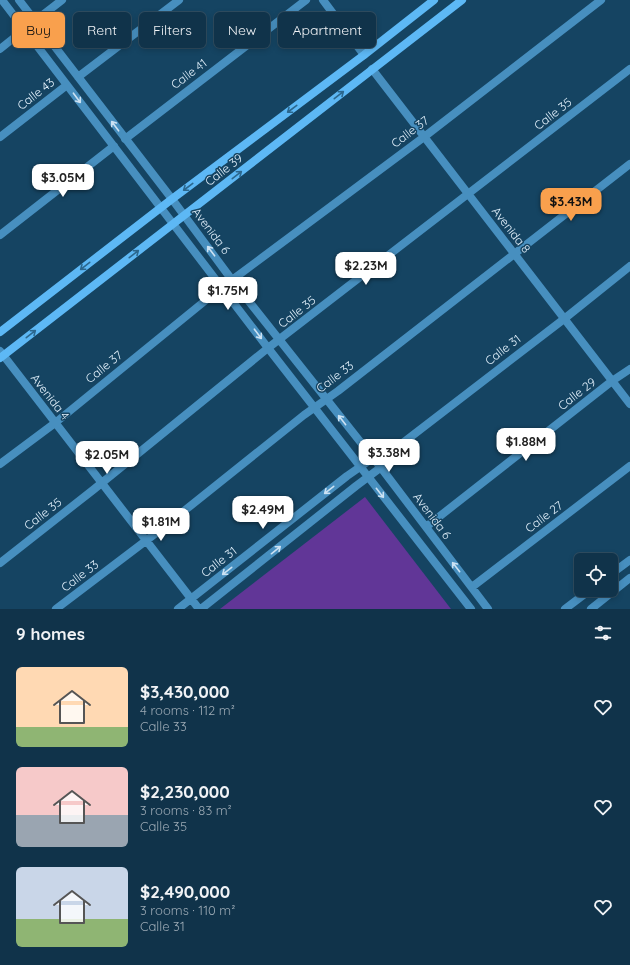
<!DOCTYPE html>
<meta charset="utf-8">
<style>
body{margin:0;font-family:Quicksand,sans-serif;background:#1e3f54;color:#f1f3f6;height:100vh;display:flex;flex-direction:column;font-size:15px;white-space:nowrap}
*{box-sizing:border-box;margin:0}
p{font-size:13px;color:#9caab5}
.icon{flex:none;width:22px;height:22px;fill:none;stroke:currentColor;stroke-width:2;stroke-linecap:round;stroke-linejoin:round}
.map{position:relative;height:609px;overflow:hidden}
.panel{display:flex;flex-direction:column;background:#10334a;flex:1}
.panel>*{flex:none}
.banner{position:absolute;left:12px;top:12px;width:400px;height:36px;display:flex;gap:8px}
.fabs{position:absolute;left:574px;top:553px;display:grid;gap:8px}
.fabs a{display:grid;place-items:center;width:44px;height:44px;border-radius:6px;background:#10334a;box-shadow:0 2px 6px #0003,0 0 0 1px #304e62;font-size:20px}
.price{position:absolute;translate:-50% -34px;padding:0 9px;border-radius:8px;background:#fff;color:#222;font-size:13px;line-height:26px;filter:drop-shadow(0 1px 2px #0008)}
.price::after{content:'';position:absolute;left:50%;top:24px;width:12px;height:9px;margin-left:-6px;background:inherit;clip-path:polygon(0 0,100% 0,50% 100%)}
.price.active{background:#f9a04d;color:#111}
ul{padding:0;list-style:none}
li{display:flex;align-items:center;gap:12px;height:100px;padding:0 16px}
li span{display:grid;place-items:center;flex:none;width:112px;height:80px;border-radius:6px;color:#555}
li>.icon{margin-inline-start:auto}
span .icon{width:48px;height:48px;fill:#fffc;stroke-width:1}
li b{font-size:17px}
h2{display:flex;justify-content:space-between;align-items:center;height:48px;padding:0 16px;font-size:17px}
.chip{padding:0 14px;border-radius:6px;background:#10334a;box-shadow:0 2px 6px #0003,0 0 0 1px #304e62;font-size:14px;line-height:36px}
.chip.active{background:#f9a04d;color:#111}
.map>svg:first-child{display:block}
</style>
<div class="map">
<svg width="630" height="609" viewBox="0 0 630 609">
<rect width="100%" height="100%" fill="#154462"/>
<path fill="#613697" d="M365 497 451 609H220Z"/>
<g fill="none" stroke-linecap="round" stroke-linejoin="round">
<path stroke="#478fbf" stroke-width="8" d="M2 0 268 348 471 609
M19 0 172 199 232 280 385 473 488 609
M323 0 364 55
M35 21 62 0
M0 49 25 29
M372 69 630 404
M78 77 179 0
M0 137 67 85
M125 139 306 0
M0 235 114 146
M232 280 424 137 601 0
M0 351 199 609
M0 464 55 423 222 287
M426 527 612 381 630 369
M0 563 93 490 268 348 630 69
M611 574 630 560
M472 587 630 466
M56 609 164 527 304 415 338 391 630 164
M178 609 347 476 373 458 391 452 564 319 630 266
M201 609 356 486 380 468 391 452
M565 609 590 590
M591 609 630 578"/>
<path stroke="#5db8f5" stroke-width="8" d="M0 332 172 199 364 55 434 0
M0 358 462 0"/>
</g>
<defs><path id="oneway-shaft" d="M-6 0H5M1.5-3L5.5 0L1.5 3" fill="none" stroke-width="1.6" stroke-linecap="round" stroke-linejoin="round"/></defs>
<g stroke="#2b678e">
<use href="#oneway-shaft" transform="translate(339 95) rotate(-38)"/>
<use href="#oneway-shaft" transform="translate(292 109) rotate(143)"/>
<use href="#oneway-shaft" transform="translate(237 175) rotate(-38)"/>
<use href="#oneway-shaft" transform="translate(188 187) rotate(143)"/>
<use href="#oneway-shaft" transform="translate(134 254) rotate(-38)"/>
<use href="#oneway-shaft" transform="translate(85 266) rotate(142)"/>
<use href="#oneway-shaft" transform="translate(31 334) rotate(-38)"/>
</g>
<g stroke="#cce2f3">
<use href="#oneway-shaft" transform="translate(77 98) rotate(53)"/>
<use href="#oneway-shaft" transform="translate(115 126) rotate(-127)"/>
<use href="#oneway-shaft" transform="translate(211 251) rotate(-127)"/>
<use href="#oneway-shaft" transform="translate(258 334) rotate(53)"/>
<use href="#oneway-shaft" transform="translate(342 420) rotate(-128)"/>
<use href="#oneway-shaft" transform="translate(329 490) rotate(142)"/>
<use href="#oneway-shaft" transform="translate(380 493) rotate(52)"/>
<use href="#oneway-shaft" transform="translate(276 550) rotate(-39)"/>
<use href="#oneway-shaft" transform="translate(456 567) rotate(-128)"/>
<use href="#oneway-shaft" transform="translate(227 571) rotate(142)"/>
</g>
<g text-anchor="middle" stroke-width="3" stroke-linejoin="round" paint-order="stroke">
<g font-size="12" fill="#e3f1fc" stroke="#154462">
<text transform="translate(189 74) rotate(-37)" y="4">Calle 41</text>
<text transform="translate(36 94) rotate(-38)" y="4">Calle 43</text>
<text transform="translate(553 114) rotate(-38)" y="4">Calle 35</text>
<text transform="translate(410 132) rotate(-37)" y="4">Calle 37</text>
<text transform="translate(224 170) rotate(-38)" y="4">Calle 39</text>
<text transform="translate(511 230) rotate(52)" y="4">Avenida 8</text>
<text transform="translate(211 231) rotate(53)" y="4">Avenida 6</text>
<text transform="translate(297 312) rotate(-38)" y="4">Calle 35</text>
<text transform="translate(503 350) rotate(-38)" y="4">Calle 31</text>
<text transform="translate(104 367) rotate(-39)" y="4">Calle 37</text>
<text transform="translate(335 377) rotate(-37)" y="4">Calle 33</text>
<text transform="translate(577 394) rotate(-38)" y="4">Calle 29</text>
<text transform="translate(50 397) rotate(52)" y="4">Avenida 4</text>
<text transform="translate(43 514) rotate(-38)" y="4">Calle 35</text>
<text transform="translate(432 516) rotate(53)" y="4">Avenida 6</text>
<text transform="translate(544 517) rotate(-37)" y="4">Calle 27</text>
<text transform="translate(219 562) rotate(-38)" y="4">Calle 31</text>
<text transform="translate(80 576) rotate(-37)" y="4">Calle 33</text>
</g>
</g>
</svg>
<div class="fabs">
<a><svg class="icon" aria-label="locate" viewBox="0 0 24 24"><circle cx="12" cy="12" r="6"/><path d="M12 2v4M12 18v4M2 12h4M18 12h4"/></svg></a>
</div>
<b class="price" style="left:63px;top:198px">$3.05M</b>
<b class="price active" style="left:571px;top:222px">$3.43M</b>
<b class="price" style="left:366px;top:286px">$2.23M</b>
<b class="price" style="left:228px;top:311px">$1.75M</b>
<b class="price" style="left:526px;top:462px">$1.88M</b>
<b class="price" style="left:389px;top:473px">$3.38M</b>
<b class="price" style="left:107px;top:475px">$2.05M</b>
<b class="price" style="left:263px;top:530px">$2.49M</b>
<b class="price" style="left:161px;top:542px">$1.81M</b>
<div class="banner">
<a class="chip active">Buy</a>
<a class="chip">Rent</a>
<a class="chip">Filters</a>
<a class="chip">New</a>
<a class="chip">Apartment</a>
</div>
</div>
<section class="panel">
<h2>9 homes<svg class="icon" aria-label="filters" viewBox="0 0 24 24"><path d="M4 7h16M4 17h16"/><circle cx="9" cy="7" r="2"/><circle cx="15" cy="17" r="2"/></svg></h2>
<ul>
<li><span style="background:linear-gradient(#ffd9b3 75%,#8fb573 0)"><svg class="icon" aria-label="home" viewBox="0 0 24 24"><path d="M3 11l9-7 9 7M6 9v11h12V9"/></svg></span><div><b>$3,430,000</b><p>4 rooms · 112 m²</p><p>Calle 33</p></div><svg class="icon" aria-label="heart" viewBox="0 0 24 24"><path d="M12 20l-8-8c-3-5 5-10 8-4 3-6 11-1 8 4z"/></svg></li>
<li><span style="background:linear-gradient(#f6c9c9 60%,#9aa5b1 0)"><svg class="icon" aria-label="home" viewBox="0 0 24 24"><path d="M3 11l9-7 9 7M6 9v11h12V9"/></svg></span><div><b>$2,230,000</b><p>3 rooms · 83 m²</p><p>Calle 35</p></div><svg class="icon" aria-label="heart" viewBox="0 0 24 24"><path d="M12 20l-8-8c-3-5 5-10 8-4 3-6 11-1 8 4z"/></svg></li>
<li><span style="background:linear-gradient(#c9d6e8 65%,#8fb573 0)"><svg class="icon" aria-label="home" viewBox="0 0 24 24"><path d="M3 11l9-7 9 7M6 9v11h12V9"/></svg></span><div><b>$2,490,000</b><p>3 rooms · 110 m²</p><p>Calle 31</p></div><svg class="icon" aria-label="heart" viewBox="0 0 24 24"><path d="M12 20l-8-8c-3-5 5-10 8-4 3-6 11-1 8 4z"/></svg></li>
</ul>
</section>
